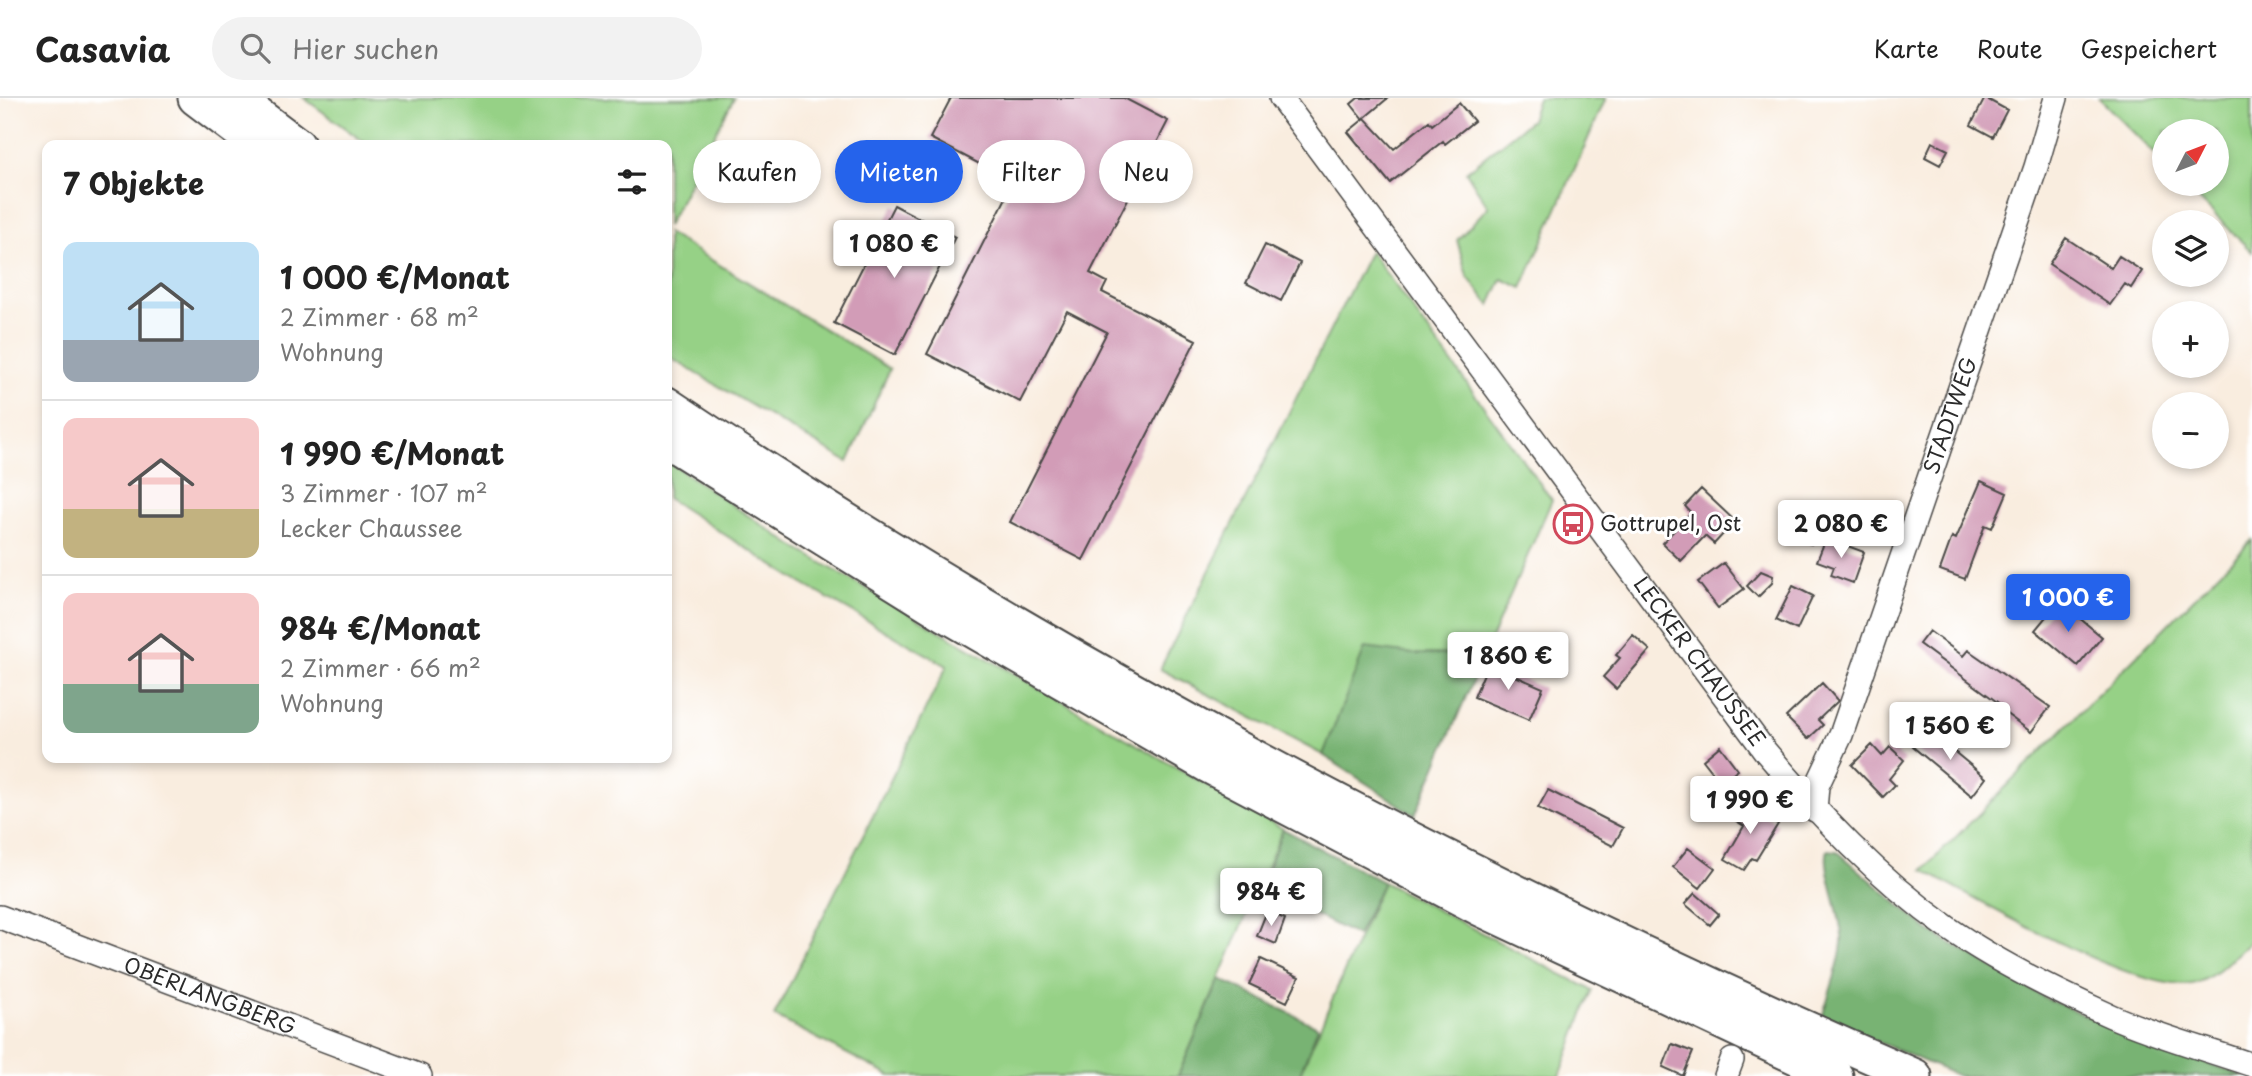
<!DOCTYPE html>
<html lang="de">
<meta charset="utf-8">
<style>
body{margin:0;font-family:"Playpen Sans",sans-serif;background:#f2f2f2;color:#222;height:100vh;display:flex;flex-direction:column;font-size:26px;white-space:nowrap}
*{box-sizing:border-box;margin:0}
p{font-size:23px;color:#767676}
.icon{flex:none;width:38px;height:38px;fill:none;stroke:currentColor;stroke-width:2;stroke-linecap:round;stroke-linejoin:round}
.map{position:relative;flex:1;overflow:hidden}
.sheet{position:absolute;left:42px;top:42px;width:630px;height:623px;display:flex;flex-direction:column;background:#fff;border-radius:14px;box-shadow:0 4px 10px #0003}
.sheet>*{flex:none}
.guide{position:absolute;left:693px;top:42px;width:665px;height:63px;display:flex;gap:14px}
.needle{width:46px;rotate:48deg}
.controls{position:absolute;left:2152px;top:21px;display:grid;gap:14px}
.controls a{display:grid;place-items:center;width:77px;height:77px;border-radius:50%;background:#fff;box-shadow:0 4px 10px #0003;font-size:35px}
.price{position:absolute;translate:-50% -60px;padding:0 16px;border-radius:7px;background:#fff;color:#222;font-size:23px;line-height:46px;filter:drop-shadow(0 2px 4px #0008)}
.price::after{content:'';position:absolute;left:50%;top:42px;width:21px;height:16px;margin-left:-10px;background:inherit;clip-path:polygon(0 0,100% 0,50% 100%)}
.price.active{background:#2563eb;color:#fff}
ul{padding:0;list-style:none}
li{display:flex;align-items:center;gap:21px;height:175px;padding:0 21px}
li+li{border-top:2px solid #e0e0e0}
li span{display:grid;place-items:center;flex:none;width:196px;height:140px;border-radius:14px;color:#555}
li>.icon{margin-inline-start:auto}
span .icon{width:84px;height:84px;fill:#fffc;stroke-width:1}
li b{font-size:30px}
h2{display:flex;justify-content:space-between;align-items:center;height:84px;padding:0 21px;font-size:30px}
.tag{padding:0 24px;border-radius:32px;background:#fff;box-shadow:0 4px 10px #0003;font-size:24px;line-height:63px}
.tag.active{background:#2563eb;color:#fff}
header{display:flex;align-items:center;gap:42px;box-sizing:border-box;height:98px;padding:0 35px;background:#fff;border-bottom:2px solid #e0e0e0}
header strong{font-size:33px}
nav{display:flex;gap:38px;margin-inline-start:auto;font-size:24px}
.search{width:490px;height:63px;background:#f2f2f2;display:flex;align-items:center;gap:18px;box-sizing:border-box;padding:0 24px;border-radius:38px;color:#767676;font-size:26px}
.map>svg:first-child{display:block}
</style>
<header>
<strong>Casavia</strong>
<div class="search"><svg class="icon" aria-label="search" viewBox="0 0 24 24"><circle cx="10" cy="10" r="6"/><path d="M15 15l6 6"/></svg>Hier suchen</div>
<nav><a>Karte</a><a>Route</a><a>Gespeichert</a></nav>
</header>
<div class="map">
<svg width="2252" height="978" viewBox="0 0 2252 978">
<rect width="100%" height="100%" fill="#fff"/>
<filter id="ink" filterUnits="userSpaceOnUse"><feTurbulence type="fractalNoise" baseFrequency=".0143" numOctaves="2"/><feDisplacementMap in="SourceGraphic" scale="14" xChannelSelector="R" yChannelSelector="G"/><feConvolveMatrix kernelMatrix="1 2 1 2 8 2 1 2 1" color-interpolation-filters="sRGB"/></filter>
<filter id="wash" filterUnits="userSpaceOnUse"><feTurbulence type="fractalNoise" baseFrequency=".00686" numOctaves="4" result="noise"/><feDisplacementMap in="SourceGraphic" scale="28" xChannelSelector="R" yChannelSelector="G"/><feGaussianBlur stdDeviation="1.57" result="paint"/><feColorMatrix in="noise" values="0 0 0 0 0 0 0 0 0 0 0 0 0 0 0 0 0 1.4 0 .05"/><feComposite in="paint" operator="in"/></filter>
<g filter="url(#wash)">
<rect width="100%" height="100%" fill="#f9eddf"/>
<path fill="#96d186" stroke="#607e58" stroke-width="2" d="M304 0H734L667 128V47H368Z
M1538 0H1606L1522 190 1502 181 1490 207 1467 178 1457 142 1488 109 1466 74 1531 22Z
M2099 0H2252V154L2184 86H2217V33H2165V66Z
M667 135 890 271 848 364 667 258Z
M1370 153 1552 402 1484 557 1413 556 1365 551 1323 657 1160 571Z
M667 363 798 451 1283 731 1178 978H890L774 918 947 568 801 485 667 400Z
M2252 442V842C2236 856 2213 882 2192 886 2138 896 1975 801 1923 772Z
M1383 784 1592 892 1560 978H1299Z"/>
<path fill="#78b373" stroke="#526f4f" stroke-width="2" d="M1365 550 1413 556 1484 557 1415 717 1323 657Z
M1283 731 1383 784 1357 838 1261 790Z
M1828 752 1837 753 1928 832 2047 901 2176 955 2246 978H1958L1822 920C1828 896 1840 869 1842 844 1844 822 1821 768 1828 752Z
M1220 881 1318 929 1299 978H1178Z"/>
<g id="blocks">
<path fill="#d29cb7" d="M951 0H1124L1168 23 1090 175 1107 184 1102 194 1196 242 1083 462 1010 424 1107 234 1067 213 1020 304 927 256 1014 84 930 40Z
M1358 0H1388L1363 21 1351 6Z
M1985 0 2007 12 1993 39 1971 27Z
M1459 5 1474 23 1445 46 1443 43 1390 85 1348 34 1365 20 1394 51 1429 23 1432 27Z
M1932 44 1948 52 1940 67 1925 59Z
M894 107 955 139 895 257 834 225Z
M2066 140 2111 170 2119 158 2142 173 2131 190 2125 186 2110 207 2049 166Z
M1265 147 1300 165 1281 203 1246 185Z
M1981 383 2007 395 1992 430 1985 427 1965 481 1940 472 1952 439 1956 441Z
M1701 391 1735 423 1714 446 1705 438 1681 463 1662 445 1691 415 1685 408Z
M1795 421 1825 432 1811 446 1789 438Z
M1826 440 1864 454 1853 485 1831 477 1834 469 1817 463Z
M1724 465 1744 491 1718 510 1698 484Z
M1761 473 1773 478 1772 485 1758 499 1747 488Z
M1793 488 1813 498 1797 532 1776 522Z
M2059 503 2102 539 2078 568 2035 532Z
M1929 533 1963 558 1968 552 2050 609 2031 634 2001 612 2004 609 1919 546Z
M1633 537 1650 552 1616 591 1603 579 1620 560 1616 557Z
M1488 566 1543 590 1529 622 1474 599Z
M1822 585 1838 603 1818 622 1823 627 1808 641 1786 619Z
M1927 631 1986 680 1972 698 1913 649Z
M1872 647 1882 658 1890 649 1904 662 1889 681 1895 687 1883 699 1852 667Z
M1720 648 1738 672 1721 685 1703 662Z
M1548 692 1623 730 1613 748 1538 710Z
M1743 704 1778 726 1756 762 1752 760 1744 772 1725 761 1744 728 1733 721Z
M1688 750 1715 770 1700 790 1673 769Z
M1695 795 1719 816 1710 827 1685 806Z
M1267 813 1285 821 1276 846 1257 838Z
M1261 861 1299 879 1287 904 1249 886Z
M1672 946 1693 954 1683 978 1663 969Z"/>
</g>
</g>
<g filter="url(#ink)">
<use href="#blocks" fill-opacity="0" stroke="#4a4846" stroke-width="2"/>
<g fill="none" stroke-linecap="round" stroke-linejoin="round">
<defs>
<g id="minor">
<path id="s1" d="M1281 0 1765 653C1820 718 1878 780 1948 830 1998 865 2055 893 2111 918 2156 938 2206 951 2252 967"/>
<path id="s2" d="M1815 712 1817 688 1841 637 2036 69 2056 0"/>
<path id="s3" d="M0 819 420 978"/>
<path d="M1726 978 1732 962"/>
</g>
<path id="highway" d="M195 0 257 47
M236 0 298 47
M667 306C1059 569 1482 790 1915 978
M667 343 946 517 1208 668 1478 810 1836 978"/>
</defs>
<use href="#minor" stroke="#4a4846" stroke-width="26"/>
<use href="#highway" stroke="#4a4846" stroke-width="37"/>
<use href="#minor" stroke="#fff" stroke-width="23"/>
<use href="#highway" stroke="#fff" stroke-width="33"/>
</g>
</g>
<defs>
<symbol id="bus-ring" viewBox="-11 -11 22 22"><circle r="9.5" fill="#fff" stroke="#d1495b" stroke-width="1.5"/><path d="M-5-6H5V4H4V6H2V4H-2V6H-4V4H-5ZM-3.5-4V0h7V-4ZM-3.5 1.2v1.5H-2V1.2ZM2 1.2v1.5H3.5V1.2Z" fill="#d1495b"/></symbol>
</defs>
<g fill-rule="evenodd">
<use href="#bus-ring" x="1551" y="404" width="44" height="44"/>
</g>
<g text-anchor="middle" stroke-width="6" stroke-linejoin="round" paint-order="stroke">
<g font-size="21" fill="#2b2b2b" stroke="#fff">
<text dy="7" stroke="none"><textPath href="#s2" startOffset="418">STADTWEG</textPath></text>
<text dy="7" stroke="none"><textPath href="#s1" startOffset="702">LECKER CHAUSSEE</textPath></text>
<text dy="7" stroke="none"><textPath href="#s3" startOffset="224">OBERLANGBERG</textPath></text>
</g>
<g font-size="21" fill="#2b2b2b" stroke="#fff" text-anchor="start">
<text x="1600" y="433">Gottrupel, Ost</text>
</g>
</g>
</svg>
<div class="controls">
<a><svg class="needle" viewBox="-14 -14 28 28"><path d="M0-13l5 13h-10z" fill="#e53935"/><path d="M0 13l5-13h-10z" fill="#767676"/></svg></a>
<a><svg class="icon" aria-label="layers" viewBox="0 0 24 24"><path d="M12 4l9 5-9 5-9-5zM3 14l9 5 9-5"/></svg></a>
<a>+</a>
<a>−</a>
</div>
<b class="price" style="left:894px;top:182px">1 080 €</b>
<b class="price" style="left:1841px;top:462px">2 080 €</b>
<b class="price active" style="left:2068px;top:536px">1 000 €</b>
<b class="price" style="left:1508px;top:594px">1 860 €</b>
<b class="price" style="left:1950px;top:664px">1 560 €</b>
<b class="price" style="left:1750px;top:738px">1 990 €</b>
<b class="price" style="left:1271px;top:830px">984 €</b>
<div class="guide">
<a class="tag">Kaufen</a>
<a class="tag active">Mieten</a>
<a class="tag">Filter</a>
<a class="tag">Neu</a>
</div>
<section class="sheet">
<h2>7 Objekte<svg class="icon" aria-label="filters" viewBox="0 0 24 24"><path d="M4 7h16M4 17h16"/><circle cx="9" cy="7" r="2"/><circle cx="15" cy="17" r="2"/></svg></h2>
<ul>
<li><span style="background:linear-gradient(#bfe0f5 70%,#9aa5b1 0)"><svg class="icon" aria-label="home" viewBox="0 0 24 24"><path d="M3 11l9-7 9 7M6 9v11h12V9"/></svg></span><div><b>1 000 €/Monat</b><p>2 Zimmer · 68 m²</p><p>Wohnung</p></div></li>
<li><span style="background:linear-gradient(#f6c9c9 65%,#c2b280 0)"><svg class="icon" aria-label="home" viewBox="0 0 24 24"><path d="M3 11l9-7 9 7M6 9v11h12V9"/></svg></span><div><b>1 990 €/Monat</b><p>3 Zimmer · 107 m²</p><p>Lecker Chaussee</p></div></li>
<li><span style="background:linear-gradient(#f6c9c9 65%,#7fa58c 0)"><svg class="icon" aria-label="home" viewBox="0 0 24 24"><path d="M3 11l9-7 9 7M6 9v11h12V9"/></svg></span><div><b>984 €/Monat</b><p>2 Zimmer · 66 m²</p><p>Wohnung</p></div></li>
</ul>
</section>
</div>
